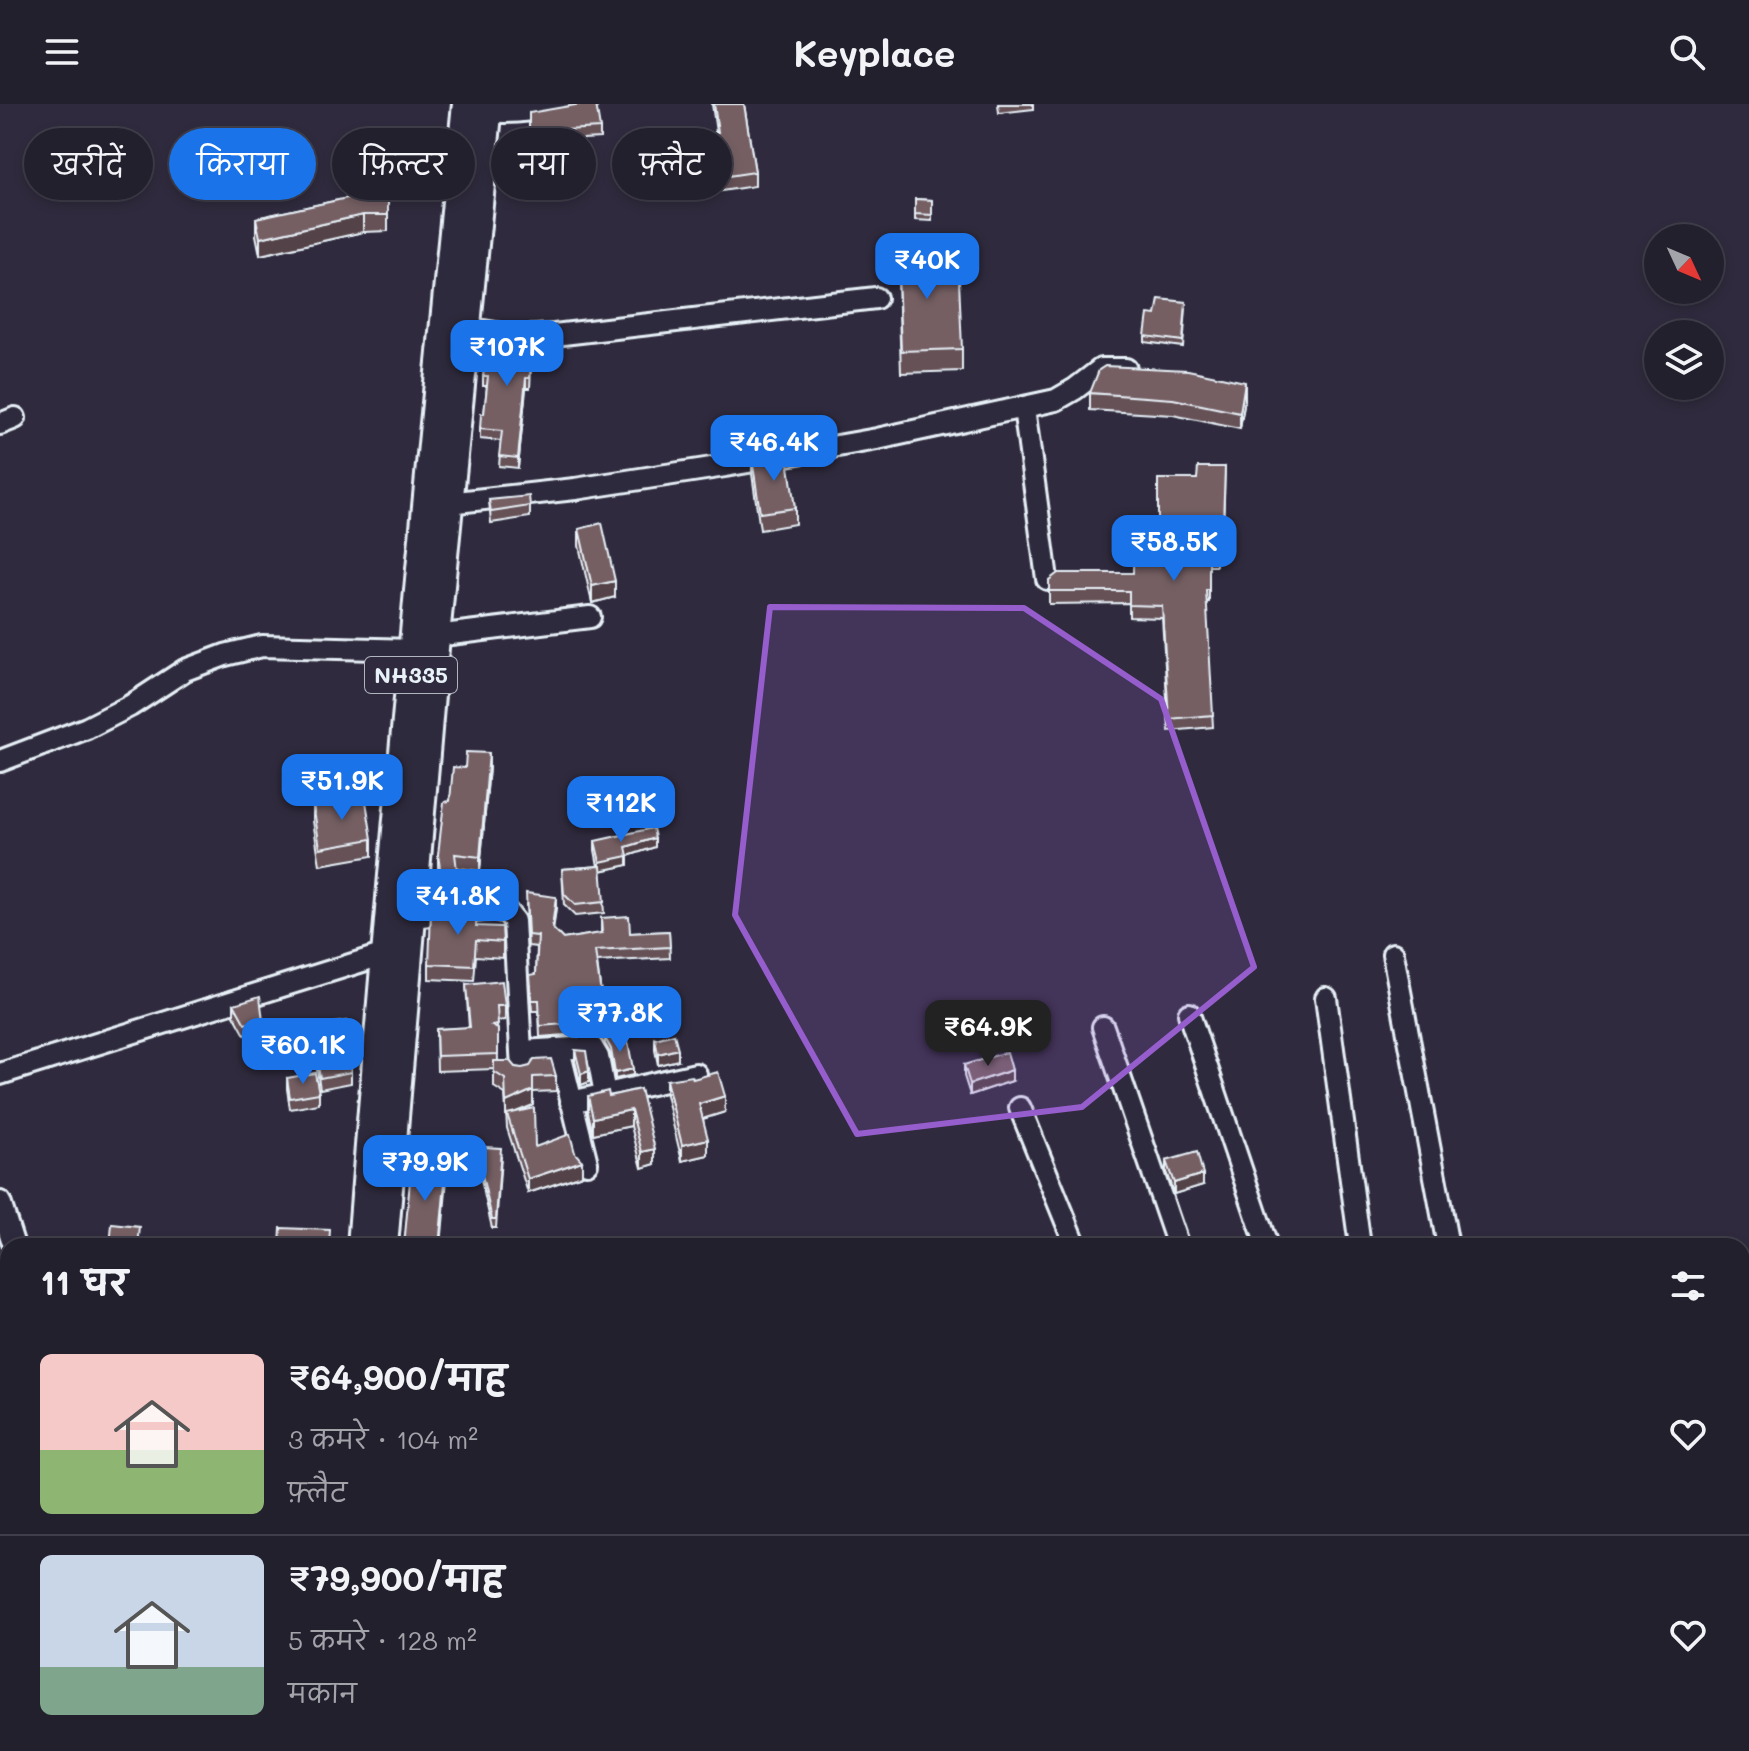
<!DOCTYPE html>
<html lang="hi">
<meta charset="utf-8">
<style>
body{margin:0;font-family:Mali,"Playpen Sans Deva",sans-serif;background:#2b2836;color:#f1f3f6;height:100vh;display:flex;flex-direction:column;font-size:30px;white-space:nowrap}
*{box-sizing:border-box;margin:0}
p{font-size:26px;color:#a3a3aa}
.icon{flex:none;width:44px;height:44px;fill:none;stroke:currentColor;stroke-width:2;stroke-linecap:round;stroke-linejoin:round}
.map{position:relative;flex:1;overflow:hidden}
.side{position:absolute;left:0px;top:1134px;width:1750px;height:514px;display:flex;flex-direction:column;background:#23202e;border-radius:24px 24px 0 0;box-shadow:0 4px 12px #0003,0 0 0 2px #403e4a}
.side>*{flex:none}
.hud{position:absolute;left:24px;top:24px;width:800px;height:72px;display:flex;gap:16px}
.needle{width:52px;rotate:134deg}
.buttons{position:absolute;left:1644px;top:120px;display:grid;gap:16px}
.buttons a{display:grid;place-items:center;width:80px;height:80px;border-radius:50%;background:#23202e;box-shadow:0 4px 12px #0003,0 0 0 2px #403e4a;font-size:40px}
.price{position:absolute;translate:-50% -68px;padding:0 18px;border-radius:16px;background:#1a73e8;color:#fff;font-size:26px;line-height:52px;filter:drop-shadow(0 2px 4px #0008)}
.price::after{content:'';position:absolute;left:50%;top:48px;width:24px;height:18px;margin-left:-12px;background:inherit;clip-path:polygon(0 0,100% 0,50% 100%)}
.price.on{background:#222;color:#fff}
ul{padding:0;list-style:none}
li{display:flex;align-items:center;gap:24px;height:200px;padding:0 40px}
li+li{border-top:2px solid #403e4a}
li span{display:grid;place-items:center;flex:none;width:224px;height:160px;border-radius:12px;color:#555}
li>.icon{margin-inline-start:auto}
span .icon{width:96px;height:96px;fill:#fffc;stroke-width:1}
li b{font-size:34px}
h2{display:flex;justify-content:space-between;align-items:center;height:96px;padding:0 40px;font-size:34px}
.tag{padding:0 28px;border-radius:36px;background:#23202e;box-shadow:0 4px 12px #0003,0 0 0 2px #403e4a;font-size:28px;line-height:72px}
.tag.on{background:#1a73e8;color:#fff}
header{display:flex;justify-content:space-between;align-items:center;height:104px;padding:0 40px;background:#23202e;font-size:36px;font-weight:800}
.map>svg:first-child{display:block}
</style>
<header><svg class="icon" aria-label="menu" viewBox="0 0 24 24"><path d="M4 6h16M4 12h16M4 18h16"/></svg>Keyplace<svg class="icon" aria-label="search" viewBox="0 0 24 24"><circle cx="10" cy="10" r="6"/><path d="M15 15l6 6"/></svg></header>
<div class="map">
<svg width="1749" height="1647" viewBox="0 0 1749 1647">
<rect width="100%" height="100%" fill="#2f2a3d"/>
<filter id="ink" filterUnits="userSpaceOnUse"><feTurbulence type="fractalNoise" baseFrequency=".0125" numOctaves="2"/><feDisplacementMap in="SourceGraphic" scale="16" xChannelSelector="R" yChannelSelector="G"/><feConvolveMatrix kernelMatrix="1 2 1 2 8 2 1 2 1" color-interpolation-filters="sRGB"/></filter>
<g filter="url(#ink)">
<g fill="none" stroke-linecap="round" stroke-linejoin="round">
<defs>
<path id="minor" d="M487 7C513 10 538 6 563 0
M466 224 519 233 554 231 876 194
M1024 304 1047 475
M0 320 15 314
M448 399 575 385 725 362 877 335 1056 296 1075 285 1101 265H1126
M435 532 590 513
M0 657 87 624 130 602 185 566 225 551 262 542 414 546
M411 813 494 805 507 808 514 817 522 966
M1393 850 1448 1142
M1326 894 1360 1142
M1189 910 1267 1142
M1103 923 1178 1142
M559 946 587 1059
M522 947 592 943 598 953 605 990
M0 970 385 850
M571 998 696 970
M1020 1004 1076 1142
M0 1098 14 1142
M0 1176 8 1173
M1742 1226 1749 1223
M1742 1288 1749 1304
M0 1335 8 1332
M1742 1509 1749 1520
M1447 1640 1450 1647
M1620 1640 1623 1647
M469 1647 520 1640"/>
<path id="major" d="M9 1640 47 1647"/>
<path id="highway" d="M362 1142C392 761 428 380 467 0
M383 1142 435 532 488 0
M340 1647V1640"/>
</defs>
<use href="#minor" stroke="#e8f1f8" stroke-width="26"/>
<use href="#major" stroke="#e8f1f8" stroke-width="30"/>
<use href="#highway" stroke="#e8f1f8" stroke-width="34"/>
<use href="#minor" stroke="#2f2a3d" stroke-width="20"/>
<use href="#major" stroke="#2f2a3d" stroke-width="24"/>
<use href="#highway" stroke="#2f2a3d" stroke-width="28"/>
</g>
<path fill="#655156" stroke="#e8f1f8" stroke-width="2" d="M712 0H744L755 68V82L721 87 715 43 716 28Z
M998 0H1033V5L999 9Z
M529 9 600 24V34L529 38Z
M430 40V81H388V127L363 128 260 151 256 131V114L366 90V41Z
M915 95 932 96V117L915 116Z
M897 143 962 245V267L901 269Z
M1186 204 1183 243 1145 238V232L1156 211Z
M540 246 538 265 531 264 530 284H526L518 364 499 362 501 337 480 335V325L484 310 487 282H483V272Z
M1090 289 1245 295 1240 325 1173 311 1090 306Z
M752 354 795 404V420L760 426 752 370Z
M1225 363 1223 430H1216V462H1209V498H1206L1213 623 1169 627 1162 514 1129 513V499L1049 500V476L1133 469 1158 423 1197 375Z
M489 396 530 402V413L491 419Z
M579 425 615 493 592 499 579 442Z
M489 663 480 767 457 764 459 795 443 797 438 764V751L450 697 465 664Z
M313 700 372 735V752L320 761 313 717Z
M595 737 655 743 628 752V761L601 767 604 809 575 812 564 801 562 765 598 762 595 746Z
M526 800 556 804 553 825 563 835 601 829V814L630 829 669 827 670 854 597 858 602 897 616 896 617 927 540 933 539 907H532L530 882 536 870 537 843 528 842Z
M477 822 503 838V854L476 852 474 877 429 875V860Z
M466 881 505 902V916L497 917 498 957 515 963 556 972V987L533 988V1001L517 1008 535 1043 575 1049 582 1071 528 1089 507 1024 505 990 494 983V965L437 967 436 925 469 924Z
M234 900 263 917V928L245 931 234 911Z
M312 923 350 937V948L348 949 351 968V979L320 985 312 934Z
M605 934 633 971 615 975 611 951 605 940Z
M655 935 678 956 658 961 655 946Z
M575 946 589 978 581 981 575 957Z
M964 961 1012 977 970 991 964 972Z
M287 974 319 989V1000L290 1005 287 985Z
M693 975 725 1008 703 1015 708 1051 682 1057 666 991V976Z
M640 985 655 1060 642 1064 631 1022 593 1030 588 1008V992H609Z
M501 1053 496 1124H492L479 1067V1058H483Z
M1166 1057 1203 1081 1174 1090 1166 1068Z
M1510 1640H1538L1541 1647H1512Z"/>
<path fill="#524246" stroke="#e8f1f8" stroke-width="2" d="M363 111V128L260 151V134Z
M526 274V284L518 364V354Z
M1245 278V295L1240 325V309Z
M615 477V493L592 499V482Z
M489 649V663L480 767V753Z
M655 734V743L628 752V761L600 767V758L626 743Z
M556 793V804L552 835V824Z
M678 945V956L658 961V950Z
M633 965V971L615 975V969Z
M1012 966V977L970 991V980Z
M589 967V978L581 981V970Z
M533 986V1001L506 1012V998Z
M725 992V1008L699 1016V1000Z
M631 1006V1022L593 1030V1014Z
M708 1035V1051L682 1057V1041Z
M655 1045V1060L642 1064V1048Z
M582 1057V1071L528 1089V1075Z
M447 1058V1075L441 1142H439Z
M1203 1070V1081L1174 1090V1079Z
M1749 1556V1568L1742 1571V1560Z"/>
<path fill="#755e64" stroke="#e8f1f8" stroke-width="2" d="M581 0H596L600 24 529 28V9Z
M714 0H744L755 68 721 73 715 28H718Z
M430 40V64H388V111H363L260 134 256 114 366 90V41Z
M915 95 932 96V111L915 110Z
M943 141 944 176H959L962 245 901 247 897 143Z
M1159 195 1186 198 1183 237 1145 232 1148 210 1156 211Z
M489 231 540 236 538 255 531 254 530 274H526L518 354 499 352 502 327 480 325 481 310H484L488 272H483Z
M1105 262 1188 266 1245 278 1240 309 1173 295 1090 289 1099 266Z
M787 348 795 404 760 409 752 354Z
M1198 363H1225L1223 418H1216V450H1209V486H1206L1213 611 1169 615 1162 502 1129 501V487H1049V476L1058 469H1133L1134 421 1158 423V375H1197Z
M529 392 530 402 491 408 489 396Z
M602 419 615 477 592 482 579 425Z
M466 648 489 649 480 753 455 750 459 782 443 783 438 751 444 698 450 697 453 663 465 664Z
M365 691 372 735 320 744 313 700Z
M653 724 655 734 626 743 628 752 600 758 595 737Z
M601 762 604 798 575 801 564 790 562 765Z
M526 789 556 793 552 824 563 835 602 829 601 814 629 812 630 829 669 827 670 843 595 847 602 897 616 896 617 916 540 922 539 896H532L530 871 536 870 538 832 528 831Z
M477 804 476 822 502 823 503 838 476 836 474 862 429 860 431 808Z
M502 877 505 902H497L498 921 492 922 498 925V950L437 952 436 925 470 923 466 881Z
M260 892 263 917 245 920 234 900Z
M346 917 350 937 346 938 351 968 320 974 312 923Z
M674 930 678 945 658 950 655 935Z
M627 932 633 965 615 969 611 945 605 934Z
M575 946 586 947 589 967 581 970Z
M1007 948 1012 966 970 980 964 961Z
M551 955 556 972 533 973V986L506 998 505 975 494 968V957H510L515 963 522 964 530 962 534 956Z
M718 968 725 992 699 1000 708 1035 682 1041 666 976 692 972 693 975Z
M315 969 319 989 290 994 287 974Z
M640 985 655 1045 642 1048 631 1006 593 1014 588 992 608 987 609 992Z
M534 1004 535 1043 570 1030 575 1049 582 1057 528 1075 507 1010Z
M484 1043 501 1044 496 1115H492L479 1058H483Z
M1197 1048 1203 1070 1174 1079 1166 1057Z
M412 1055 447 1058 439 1142H404Z
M112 1120 140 1123 138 1142H110Z
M281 1124 330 1126 329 1142H280Z
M1749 1539V1556L1742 1560V1542Z
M386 1640H400L401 1647H387Z
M588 1640H614V1647H588Z
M1514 1640H1538L1541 1647H1517Z
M526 1644 525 1647H478Z"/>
</g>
<path fill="#965dcd" fill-opacity="0.2" stroke="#965dcd" stroke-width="6" stroke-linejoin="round" d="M770 503 1024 504 1161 595 1254 863 1082 1003 857 1030 735 811Z"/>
<g text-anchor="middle" stroke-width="6" stroke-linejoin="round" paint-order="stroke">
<rect fill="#2f2a3d" stroke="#b0b5c0" stroke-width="2" x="365" y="553" width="92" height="36" rx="6"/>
<g font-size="22" font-weight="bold" fill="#e8f1f8">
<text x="411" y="579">NH335</text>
</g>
</g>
</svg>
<div class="buttons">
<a><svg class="needle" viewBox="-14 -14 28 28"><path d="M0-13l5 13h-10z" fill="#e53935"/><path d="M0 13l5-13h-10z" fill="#a3a3aa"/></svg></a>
<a><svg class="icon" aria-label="layers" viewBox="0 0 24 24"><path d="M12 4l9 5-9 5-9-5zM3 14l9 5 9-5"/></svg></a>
</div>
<b class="price" style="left:927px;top:197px">₹40K</b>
<b class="price" style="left:507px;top:284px">₹107K</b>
<b class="price" style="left:774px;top:379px">₹46.4K</b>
<b class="price" style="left:1174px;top:479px">₹58.5K</b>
<b class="price" style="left:342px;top:718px">₹51.9K</b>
<b class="price" style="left:621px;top:740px">₹112K</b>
<b class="price" style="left:458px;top:833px">₹41.8K</b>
<b class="price" style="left:620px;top:950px">₹77.8K</b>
<b class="price on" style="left:988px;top:964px">₹64.9K</b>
<b class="price" style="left:303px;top:982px">₹60.1K</b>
<b class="price" style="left:425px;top:1099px">₹79.9K</b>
<div class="hud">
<a class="tag">खरीदें</a>
<a class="tag on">किराया</a>
<a class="tag">फ़िल्टर</a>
<a class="tag">नया</a>
<a class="tag">फ़्लैट</a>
</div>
<section class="side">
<h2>11 घर<svg class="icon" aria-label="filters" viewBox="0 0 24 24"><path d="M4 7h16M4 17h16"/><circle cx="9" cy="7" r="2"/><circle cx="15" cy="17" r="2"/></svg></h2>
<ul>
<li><span style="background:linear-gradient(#f6c9c9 60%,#8fb573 0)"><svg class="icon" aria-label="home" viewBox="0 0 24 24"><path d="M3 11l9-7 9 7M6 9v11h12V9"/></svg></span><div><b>₹64,900/माह</b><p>3 कमरे · 104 m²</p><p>फ़्लैट</p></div><svg class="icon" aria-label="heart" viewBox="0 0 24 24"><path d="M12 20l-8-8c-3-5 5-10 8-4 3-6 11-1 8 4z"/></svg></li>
<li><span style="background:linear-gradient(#c9d6e8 70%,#7fa58c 0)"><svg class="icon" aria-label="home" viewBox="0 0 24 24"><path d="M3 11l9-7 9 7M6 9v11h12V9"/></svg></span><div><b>₹79,900/माह</b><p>5 कमरे · 128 m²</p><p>मकान</p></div><svg class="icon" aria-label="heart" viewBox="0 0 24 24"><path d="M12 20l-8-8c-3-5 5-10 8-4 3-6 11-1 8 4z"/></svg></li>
</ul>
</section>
</div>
